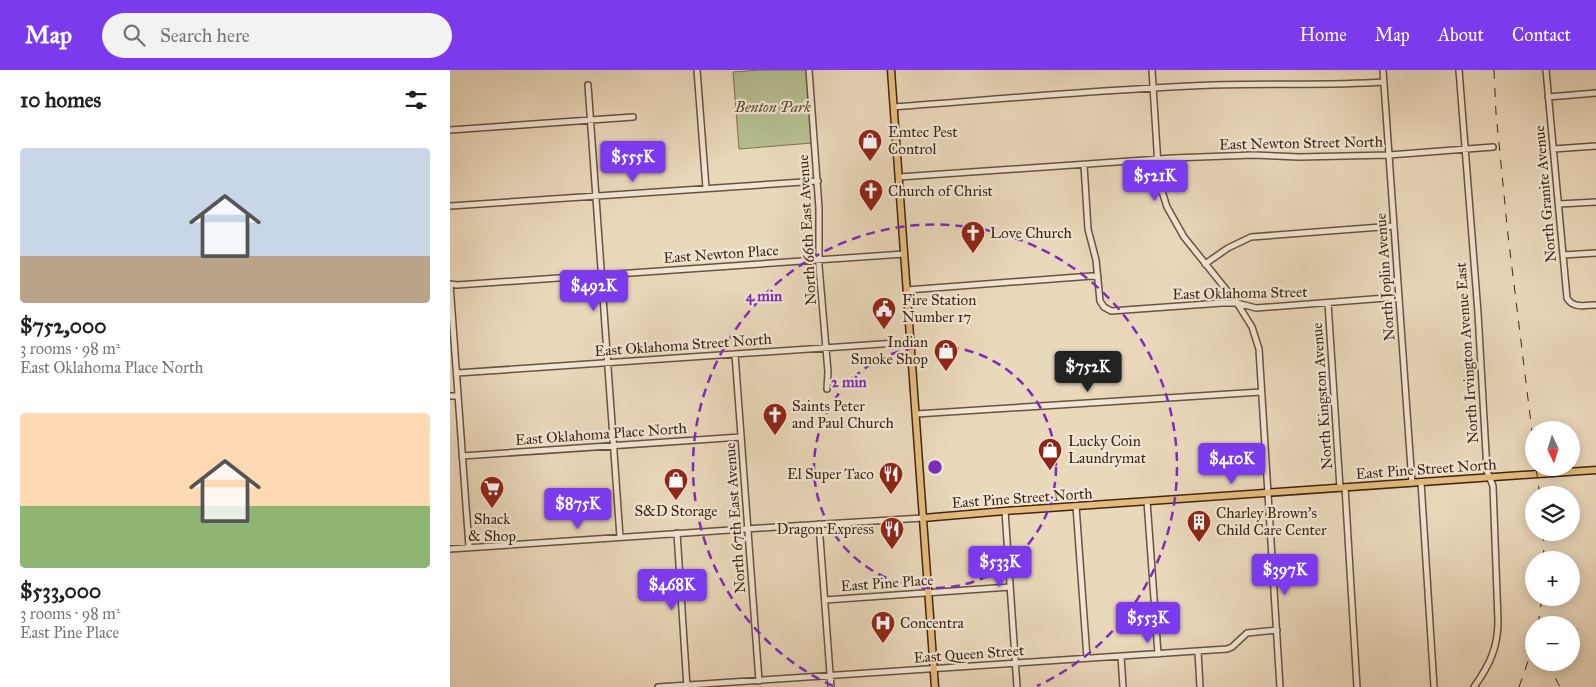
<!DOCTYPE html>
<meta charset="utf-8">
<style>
body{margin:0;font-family:"IM FELL Great Primer",serif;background:#f2f2f2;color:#202124;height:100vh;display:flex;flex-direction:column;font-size:19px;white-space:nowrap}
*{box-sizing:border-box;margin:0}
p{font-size:16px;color:#757577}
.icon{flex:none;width:28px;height:28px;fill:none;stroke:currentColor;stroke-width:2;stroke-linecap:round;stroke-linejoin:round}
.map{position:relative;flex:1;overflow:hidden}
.details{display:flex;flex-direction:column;background:#fff;width:450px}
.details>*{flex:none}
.needle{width:32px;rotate:176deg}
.controls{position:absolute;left:1075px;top:351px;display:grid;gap:10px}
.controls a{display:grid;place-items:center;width:55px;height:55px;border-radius:50%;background:#fff;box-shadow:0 2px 12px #0003;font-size:25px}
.price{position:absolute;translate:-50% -42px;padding:0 11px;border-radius:5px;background:#7c3aed;color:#fff;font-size:16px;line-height:32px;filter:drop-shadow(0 1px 2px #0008)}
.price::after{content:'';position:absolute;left:50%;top:30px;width:15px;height:11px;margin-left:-8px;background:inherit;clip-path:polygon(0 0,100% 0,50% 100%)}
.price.on{background:#222;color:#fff}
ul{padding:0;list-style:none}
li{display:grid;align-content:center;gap:10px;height:265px;padding:0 20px}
li span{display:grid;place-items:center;height:155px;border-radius:5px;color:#555}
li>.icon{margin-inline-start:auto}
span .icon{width:90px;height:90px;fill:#fffc;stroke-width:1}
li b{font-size:21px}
h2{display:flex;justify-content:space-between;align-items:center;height:60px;padding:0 20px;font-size:21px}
header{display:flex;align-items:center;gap:30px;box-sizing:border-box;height:70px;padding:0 25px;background:#7c3aed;color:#fff}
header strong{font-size:24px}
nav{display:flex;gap:28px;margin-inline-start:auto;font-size:18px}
.search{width:350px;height:45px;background:#f2f2f2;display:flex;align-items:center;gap:12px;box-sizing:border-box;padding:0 18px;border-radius:28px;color:#757577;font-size:19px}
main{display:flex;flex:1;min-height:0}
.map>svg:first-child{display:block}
</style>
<header>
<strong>Map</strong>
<div class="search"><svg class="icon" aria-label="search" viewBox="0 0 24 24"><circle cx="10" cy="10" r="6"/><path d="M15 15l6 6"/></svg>Search here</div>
<nav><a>Home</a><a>Map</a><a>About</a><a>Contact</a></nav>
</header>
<main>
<section class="details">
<h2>10 homes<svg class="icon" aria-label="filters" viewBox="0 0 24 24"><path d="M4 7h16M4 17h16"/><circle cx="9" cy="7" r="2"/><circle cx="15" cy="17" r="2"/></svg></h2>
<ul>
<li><span style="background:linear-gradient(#c9d6e8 70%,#b9a48a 0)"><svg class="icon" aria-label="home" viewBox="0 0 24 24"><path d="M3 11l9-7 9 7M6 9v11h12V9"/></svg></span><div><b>$752,000</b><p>3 rooms · 98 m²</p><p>East Oklahoma Place North</p></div></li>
<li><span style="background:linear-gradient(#ffd9b3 60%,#8fb573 0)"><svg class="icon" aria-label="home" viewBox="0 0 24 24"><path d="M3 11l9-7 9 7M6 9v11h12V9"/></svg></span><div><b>$533,000</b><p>3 rooms · 98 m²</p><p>East Pine Place</p></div></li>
</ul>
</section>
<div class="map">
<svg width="1146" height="617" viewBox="0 0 1146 617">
<rect width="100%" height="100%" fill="#ead8bb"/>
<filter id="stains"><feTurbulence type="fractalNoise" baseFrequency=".004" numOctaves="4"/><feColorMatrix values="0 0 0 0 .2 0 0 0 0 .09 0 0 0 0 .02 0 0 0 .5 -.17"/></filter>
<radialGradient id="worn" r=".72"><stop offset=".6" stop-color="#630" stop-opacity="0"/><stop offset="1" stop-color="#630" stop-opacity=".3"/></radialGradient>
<path fill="#b5bf92" stroke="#7b7254" d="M310 0H357L362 73 289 79 283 2Z"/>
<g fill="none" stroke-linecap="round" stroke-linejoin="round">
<defs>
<path id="minor" d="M247 0 256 118
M359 0 369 138V196L378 302 377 319
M702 0 709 112 717 137 734 167 787 233 802 257 809 279 830 617
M933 0 962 413
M1009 0 1028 243 1037 401 1043 416 1048 551C1048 578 1039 596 1024 617
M1096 0 1117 228C1123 239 1136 235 1146 235
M138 15 170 467
M1098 27 1146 23
M444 37C550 29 657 19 763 15 820 13 877 16 934 12
M0 60 183 47
M1103 79 1146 76
M634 95 638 159 646 190 650 231 654 237 661 241 772 233H787L806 238 949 227
M449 107 723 88 803 85 849 87 895 86 939 85 1043 77
M1109 134 1146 132
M0 136 368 111
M1113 185 1146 183
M755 194 778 178 801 167 944 156
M0 214 7 215 454 184
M0 214 19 477
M457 220 642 206 648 207
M878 233 890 418
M285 284 309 611
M7 303 461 272
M0 326H8
M466 344 811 322
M12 386 291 367
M971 412 984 617
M895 417 907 617
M697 431 708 584
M626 436 637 588
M555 441 567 617
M369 454 381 617
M227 463 237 617
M0 479 326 457 473 448
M375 530 560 517
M748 581 750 617
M671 586 673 617
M208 617 777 579 782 577 797 563 827 560"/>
<path id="major" d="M441 0 485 617
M473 448 555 441 1146 400"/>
</defs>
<use href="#minor" stroke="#6b523e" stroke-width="8"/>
<use href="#major" stroke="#412515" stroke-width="9"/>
<use href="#minor" stroke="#f1e6d3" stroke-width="5"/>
<use href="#major" stroke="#e5bc7e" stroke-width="6"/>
<path stroke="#412515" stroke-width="1" stroke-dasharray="9 9" stroke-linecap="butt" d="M1044 0 1046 43 1058 165 1084 378
M1086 398 1090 425
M1093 462 1094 490
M1088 555 1092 528
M1097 592 1110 617
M1069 617 1084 574"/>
</g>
<g fill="none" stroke="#7b2cbf" stroke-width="2.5" stroke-dasharray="9 6">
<circle cx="485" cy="397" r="121"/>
<path d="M383 616A242 242 0 1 1 587 616"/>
</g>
<defs>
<symbol id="shop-pin" viewBox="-11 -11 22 30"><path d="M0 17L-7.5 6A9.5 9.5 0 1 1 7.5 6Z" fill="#8f2418" stroke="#f1e6d3"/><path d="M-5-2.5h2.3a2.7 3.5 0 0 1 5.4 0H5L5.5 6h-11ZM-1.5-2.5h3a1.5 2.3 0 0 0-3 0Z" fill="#fff"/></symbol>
<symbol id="church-pin" viewBox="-11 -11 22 30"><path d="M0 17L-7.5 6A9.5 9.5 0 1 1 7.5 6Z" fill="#8f2418" stroke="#f1e6d3"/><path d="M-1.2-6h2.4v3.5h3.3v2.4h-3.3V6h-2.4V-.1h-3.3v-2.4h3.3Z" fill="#fff"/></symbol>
<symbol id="civic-pin" viewBox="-11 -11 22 30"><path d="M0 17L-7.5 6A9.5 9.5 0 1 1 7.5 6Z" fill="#8f2418" stroke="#f1e6d3"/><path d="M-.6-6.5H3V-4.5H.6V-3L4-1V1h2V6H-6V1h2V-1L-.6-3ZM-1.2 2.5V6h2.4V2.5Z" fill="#fff"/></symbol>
<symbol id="restaurant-pin" viewBox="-11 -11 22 30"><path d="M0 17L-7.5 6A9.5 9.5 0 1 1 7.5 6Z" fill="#8f2418" stroke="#f1e6d3"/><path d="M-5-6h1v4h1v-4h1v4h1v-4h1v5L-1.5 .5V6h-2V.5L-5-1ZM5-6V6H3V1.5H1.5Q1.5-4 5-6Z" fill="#fff"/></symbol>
<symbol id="supermarket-pin" viewBox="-11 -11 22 30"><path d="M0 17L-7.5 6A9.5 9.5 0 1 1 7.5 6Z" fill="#8f2418" stroke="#f1e6d3"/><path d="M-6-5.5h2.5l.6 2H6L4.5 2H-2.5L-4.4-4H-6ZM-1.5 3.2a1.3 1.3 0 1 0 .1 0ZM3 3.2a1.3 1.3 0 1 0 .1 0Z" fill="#fff"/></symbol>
<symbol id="building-pin" viewBox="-11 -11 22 30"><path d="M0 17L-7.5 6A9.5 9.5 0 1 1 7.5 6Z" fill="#8f2418" stroke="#f1e6d3"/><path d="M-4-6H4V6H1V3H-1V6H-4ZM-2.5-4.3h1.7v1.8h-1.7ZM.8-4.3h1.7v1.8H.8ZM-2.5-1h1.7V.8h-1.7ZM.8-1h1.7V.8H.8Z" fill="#fff"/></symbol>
<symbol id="hospital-pin" viewBox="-11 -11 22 30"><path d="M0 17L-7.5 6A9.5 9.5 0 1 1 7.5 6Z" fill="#8f2418" stroke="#f1e6d3"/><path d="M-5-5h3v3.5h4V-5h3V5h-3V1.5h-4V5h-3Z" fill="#fff"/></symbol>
</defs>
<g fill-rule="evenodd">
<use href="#shop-pin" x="406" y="57" width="28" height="38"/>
<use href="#church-pin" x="407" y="107" width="28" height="38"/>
<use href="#church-pin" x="509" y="149" width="28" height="38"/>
<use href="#civic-pin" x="420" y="225" width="28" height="38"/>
<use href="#shop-pin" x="482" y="267" width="28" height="38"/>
<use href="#church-pin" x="311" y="331" width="28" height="38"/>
<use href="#shop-pin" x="586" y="366" width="28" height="38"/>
<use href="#restaurant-pin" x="427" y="390" width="28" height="38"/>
<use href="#shop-pin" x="212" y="396" width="28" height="38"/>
<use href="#supermarket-pin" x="28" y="404" width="28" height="38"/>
<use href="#building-pin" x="735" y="438" width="28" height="38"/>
<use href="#restaurant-pin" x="428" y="445" width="28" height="38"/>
<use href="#hospital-pin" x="419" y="539" width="28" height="38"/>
</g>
<g text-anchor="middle" stroke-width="4.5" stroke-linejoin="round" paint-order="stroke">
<g font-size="15" font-style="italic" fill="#5e4c34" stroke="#f1e6d3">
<text x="323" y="42">Benton Park</text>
</g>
<g font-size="15" fill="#412515" stroke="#f1e6d3" text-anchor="start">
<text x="438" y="67">Emtec Pest<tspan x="438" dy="17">Control</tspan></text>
<text x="438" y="126">Church of Christ</text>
<text x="540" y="168">Love Church</text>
<text x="452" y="235">Fire Station<tspan x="452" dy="17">Number 17</tspan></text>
<text x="478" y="277" text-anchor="end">Indian<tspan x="478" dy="17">Smoke Shop</tspan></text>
<text x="342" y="341">Saints Peter<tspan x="342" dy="17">and Paul Church</tspan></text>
<text x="618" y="376">Lucky Coin<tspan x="618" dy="17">Laundrymat</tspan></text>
<text x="424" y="409" text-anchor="end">El Super Taco</text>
<text x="226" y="446" text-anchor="middle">S&amp;D Storage</text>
<text x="766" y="448">Charley Brown's<tspan x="766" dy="17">Child Care Center</tspan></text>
<text x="42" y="454" text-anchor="middle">Shack<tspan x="42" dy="17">&amp; Shop</tspan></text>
<text x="424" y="464" text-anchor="end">Dragon Express</text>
<text x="450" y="558">Concentra</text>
</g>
<g font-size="15" fill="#412515" stroke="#f1e6d3">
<text transform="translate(851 73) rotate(-1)" y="5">East Newton Street North</text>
<text transform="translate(1095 124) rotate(-95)" y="5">North Granite Avenue</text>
<text transform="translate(357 160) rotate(-93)" y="5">North 66th East Avenue</text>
<text transform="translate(271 184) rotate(-4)" y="5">East Newton Place</text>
<text transform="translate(935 207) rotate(-94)" y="5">North Joplin Avenue</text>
<text transform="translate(790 223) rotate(-1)" y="5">East Oklahoma Street</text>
<text transform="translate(233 275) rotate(-4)" y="5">East Oklahoma Street North</text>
<text transform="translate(1017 283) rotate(-94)" y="5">North Irvington Avenue East</text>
<text transform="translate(872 326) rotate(-94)" y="5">North Kingston Avenue</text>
<text transform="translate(151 364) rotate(-4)" y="5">East Oklahoma Place North</text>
<text transform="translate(976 399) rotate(-4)" y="5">East Pine Street North</text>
<text transform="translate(572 428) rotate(-4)" y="5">East Pine Street North</text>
<text transform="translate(285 448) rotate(-94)" y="5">North 67th East Avenue</text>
<text transform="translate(437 513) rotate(-4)" y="5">East Pine Place</text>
<text transform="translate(519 584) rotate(-4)" y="5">East Queen Street</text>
</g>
</g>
<circle cx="485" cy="397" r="8" fill="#7b2cbf" stroke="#f1e6d3" stroke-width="2.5"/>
<g font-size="15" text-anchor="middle" font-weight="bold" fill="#7b2cbf" stroke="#f1e6d3" stroke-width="4.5" stroke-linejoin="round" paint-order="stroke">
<text x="314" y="231">4 min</text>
<text x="399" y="317">2 min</text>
</g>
<rect width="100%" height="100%" filter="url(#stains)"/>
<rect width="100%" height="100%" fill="url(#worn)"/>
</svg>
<div class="controls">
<a><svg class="needle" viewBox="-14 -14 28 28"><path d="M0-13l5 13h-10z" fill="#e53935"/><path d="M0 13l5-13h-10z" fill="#757577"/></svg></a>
<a><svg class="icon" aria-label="layers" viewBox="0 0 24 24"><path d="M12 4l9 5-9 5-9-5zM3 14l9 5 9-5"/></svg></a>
<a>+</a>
<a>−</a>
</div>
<b class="price" style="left:183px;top:113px">$555K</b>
<b class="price" style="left:705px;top:132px">$521K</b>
<b class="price" style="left:144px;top:242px">$492K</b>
<b class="price on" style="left:638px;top:323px">$752K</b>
<b class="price" style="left:782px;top:415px">$410K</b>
<b class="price" style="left:128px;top:460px">$875K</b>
<b class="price" style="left:550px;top:518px">$533K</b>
<b class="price" style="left:835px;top:526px">$397K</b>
<b class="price" style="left:222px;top:541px">$468K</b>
<b class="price" style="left:698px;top:574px">$553K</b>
</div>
</main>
